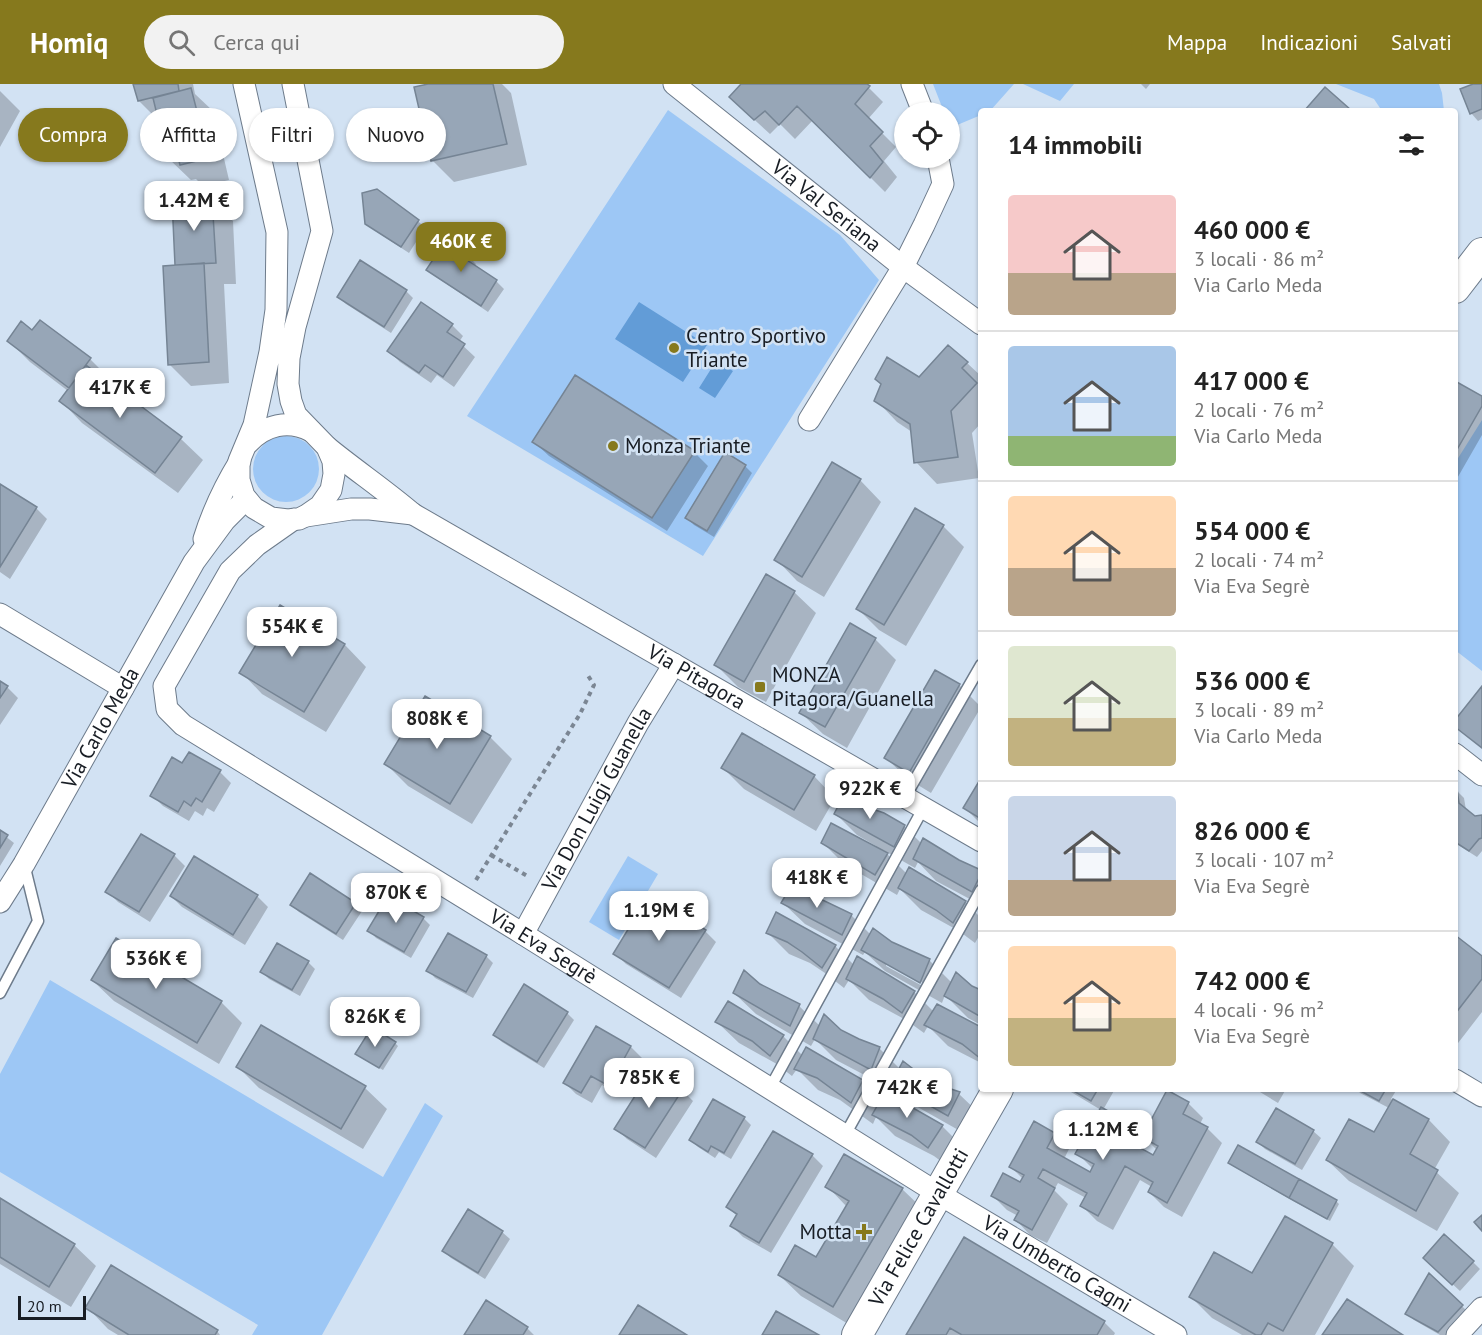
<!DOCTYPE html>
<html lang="it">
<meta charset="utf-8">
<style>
body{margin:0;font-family:"PT Sans",sans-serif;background:#f2f2f2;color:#222;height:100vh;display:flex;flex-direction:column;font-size:22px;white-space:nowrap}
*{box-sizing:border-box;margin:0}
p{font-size:20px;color:#767676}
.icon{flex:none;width:33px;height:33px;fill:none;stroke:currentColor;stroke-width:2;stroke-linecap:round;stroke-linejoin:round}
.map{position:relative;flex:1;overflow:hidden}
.sheet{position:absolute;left:978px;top:24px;width:480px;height:984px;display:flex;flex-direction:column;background:#fff;border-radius:6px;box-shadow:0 2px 4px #0004}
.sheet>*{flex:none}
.hud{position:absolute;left:18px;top:24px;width:570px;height:54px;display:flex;gap:12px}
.buttons{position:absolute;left:894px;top:18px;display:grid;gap:12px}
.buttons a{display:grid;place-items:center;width:66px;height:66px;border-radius:50%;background:#fff;box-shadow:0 2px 4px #0004;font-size:30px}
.scale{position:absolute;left:18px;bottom:15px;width:68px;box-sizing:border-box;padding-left:6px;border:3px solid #181d24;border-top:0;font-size:16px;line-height:21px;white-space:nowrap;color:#181d24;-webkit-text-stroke:4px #d2e2f3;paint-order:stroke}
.price{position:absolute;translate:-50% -51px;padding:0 14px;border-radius:12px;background:#fff;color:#222;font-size:20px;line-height:39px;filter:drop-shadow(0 2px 3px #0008)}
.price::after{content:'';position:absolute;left:50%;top:36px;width:18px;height:14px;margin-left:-9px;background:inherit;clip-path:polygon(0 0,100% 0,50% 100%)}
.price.current{background:#86791d;color:#fff}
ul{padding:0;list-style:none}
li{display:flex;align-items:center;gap:18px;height:150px;padding:0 30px}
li+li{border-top:2px solid #e0e0e0}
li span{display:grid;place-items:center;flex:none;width:168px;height:120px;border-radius:6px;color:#555}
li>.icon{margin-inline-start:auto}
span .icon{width:72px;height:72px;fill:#fffc;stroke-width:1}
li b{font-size:26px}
h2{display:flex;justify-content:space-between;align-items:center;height:72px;padding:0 30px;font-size:26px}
.chip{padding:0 21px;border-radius:27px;background:#fff;box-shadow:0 2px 4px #0004;font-size:21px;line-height:54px}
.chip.current{background:#86791d;color:#fff}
header{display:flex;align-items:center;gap:36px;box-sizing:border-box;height:84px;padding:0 30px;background:#86791d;color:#fff}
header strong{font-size:28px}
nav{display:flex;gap:33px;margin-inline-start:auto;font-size:21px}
.search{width:420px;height:54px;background:#f2f2f2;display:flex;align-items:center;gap:15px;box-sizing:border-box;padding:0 21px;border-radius:33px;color:#767676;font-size:22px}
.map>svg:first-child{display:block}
</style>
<header>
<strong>Homiq</strong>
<div class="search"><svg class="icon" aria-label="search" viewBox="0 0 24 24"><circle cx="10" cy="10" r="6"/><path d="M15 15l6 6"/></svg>Cerca qui</div>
<nav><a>Mappa</a><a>Indicazioni</a><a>Salvati</a></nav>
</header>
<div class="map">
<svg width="1482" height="1251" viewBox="0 0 1482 1251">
<rect width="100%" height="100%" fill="#d2e2f3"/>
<path fill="#9dc7f5" d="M933 0H1014L990 27H981V31L950 44V28H944Z
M1023 0H1074L1060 17Z
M1336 0H1439L1442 9 1444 27H1382L1374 15Z
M668 26 840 151 879 196 703 472 467 332Z
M1482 336V587L1455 566V379Z
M253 385a33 33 0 1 1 66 0a33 33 0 1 1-66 0Z
M628 772 658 790 619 856 589 838Z
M50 896 383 1093 425 1019 443 1032 322 1251H252L258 1241 0 1088V990Z"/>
<path fill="#629cd7" d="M639 218 707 261 683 298 615 255Z
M716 277 733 287 715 314 699 304Z"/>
<path fill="#0003" fill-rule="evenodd" d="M135 0H193L195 10 213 27 229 96 203 102 196 95 191 96 169 75 160 38 139 17Z
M435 0H502L511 9 527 81 454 98 432 76Z
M743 0H865L883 18 868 35 896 63 884 77 897 93 885 108 813 36 795 55 780 40 770 50 746 28Z
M1141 0H1150L1146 5Z
M1477 0H1482V35L1478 37 1471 29Z
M0 7 20 27 0 63Z
M212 115 233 137 236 200H224L229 299 191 302 169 280 176 183 173 118Z
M418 137 425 144 409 169 374 146 366 139Z
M447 158 469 173 476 180 474 183 497 198 504 205 488 228 435 192 428 185Z
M406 207 413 214 391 249 346 220 339 213Z
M421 220 452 241 463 252 459 258 475 273 454 303 437 291 431 299 400 278 389 267Z
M40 238 90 275 112 297 109 300 181 355 203 376 178 409 82 339 61 317 68 307 30 278 9 257 33 248Z
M967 279 981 292V339L972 349 979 394 937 400 916 378 912 348 897 338 876 316 920 295Z
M1455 298 1482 314V351L1455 398Z
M534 358 694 368 708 382 667 447 549 372Z
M725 370 745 382 752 389 714 453 694 441 687 434Z
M860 396 881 418 824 513 797 497 776 475Z
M0 402 36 424 47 435 10 495 0 488Z
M943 442 964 463 906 562 879 546 858 525Z
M794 508 816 529 766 618 738 603 716 581Z
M280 523 345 561 366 583 326 648 262 610 241 588Z
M875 555 896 576 847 664 823 650 801 629Z
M936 588 959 601 981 623 931 709 908 695 886 674Z
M0 599 7 603 18 614 0 641Z
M490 653 512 675 472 740 408 702 386 680Z
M183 681 220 688 231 699 214 728 207 724 203 732 195 727 189 737 163 722 152 711Z
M723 684 814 692 835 714 816 747 744 705Z
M981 697V740L965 724Z
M1456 706 1464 714 1466 726 1474 733H1482V767L1477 773 1455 759V707Z
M863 723 904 742 922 760 981 788V821L936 797 918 778 915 784 883 766 907 790 965 818 981 834V854L979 852 975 859 959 847 921 826 900 805 897 811 844 780 823 759 875 764 876 762 857 751 836 730Z
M0 748 14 759 0 782Z
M174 771 185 782 150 838 118 818 107 807Z
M809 811 851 831 871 851 929 876 952 899 981 907V941L968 934 945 911 942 919 885 887 865 868 863 871 805 840 783 819ZM886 878 928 902 926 904 886 882Z
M171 812H257L268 823 245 861 182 823Z
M388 814 423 834 430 841 411 874 376 854 369 846Z
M355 820 362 827 343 856 299 828 291 821Z
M705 847 716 858 681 914 626 880 615 869Z
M767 848 835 862 854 881 914 908 934 928 981 945V979L948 962 928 942 924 949 906 936 869 916 849 896 844 904 825 889 810 879 789 870Z
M1455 853 1482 874V928L1455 963Z
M486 872 493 879 473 914 435 894 428 886Z
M308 878 315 885 300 912 269 895 262 888Z
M92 896 221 918 242 939 219 980 114 917Z
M759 901 799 922 820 942 840 947 879 964 900 985 959 1010 981 1031 969 1052 914 1021 894 1002 893 1006 836 976 815 955 811 962 756 930 734 909Z
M567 929 574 936 544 984 502 958 495 951Z
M717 938 783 952 803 972 862 998 881 1017 886 1010 942 1042 964 1064 950 1084 934 1072 895 1052 876 1033 873 1040 840 1016 818 1006 797 985 792 992 775 979 739 959Z
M261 943 365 1004 387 1025 363 1065 259 1004 238 983Z
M597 944 631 963 642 974 620 1012 602 1001 592 1019 576 1010 565 999Z
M395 959 398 962 383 986 360 973Z
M1066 1005H1115L1103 1026 1120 1035 1135 1050 1129 1060 1154 1073 1157 1066 1144 1053 1188 1019 1203 1034 1200 1040 1207 1044 1222 1059 1182 1133 1164 1123 1149 1108 1152 1103 1140 1096 1113 1146 1097 1137 1082 1122 1086 1114 1058 1099 1054 1106 1068 1120 1047 1159 1030 1151 1016 1136 1018 1132 1007 1126 993 1112 1021 1100 1024 1096 1011 1083 1034 1039 1055 1050 1069 1065 1064 1075 1091 1090 1093 1085 1077 1069 1101 1026Z
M1255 1005H1286L1278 1019Z
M1357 1005H1397L1391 1015 1429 1036 1450 1058 1434 1086 1459 1109 1437 1147 1349 1097 1327 1076 1374 1051 1389 1024 1360 1009Z
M682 1006 693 1017 656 1074 627 1055 616 1044Z
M1276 1026 1313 1047 1321 1054 1302 1086 1265 1065 1258 1058Z
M744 1034 751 1041 731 1075 719 1068 715 1074 698 1063 691 1056Z
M812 1071 823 1082 771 1169 743 1153 732 1142 737 1132 728 1123Z
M1230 1079 1336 1117 1339 1120 1330 1137 1293 1117 1233 1082Z
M827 1102 902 1105 924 1126 855 1244 801 1212 779 1191 817 1175 847 1123Z
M0 1115 74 1161 96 1182 71 1223 0 1180Z
M1285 1134 1332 1160 1354 1182 1315 1251H1242L1212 1234 1191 1213 1252 1191Z
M502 1148 510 1155 485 1195 451 1174 443 1167Z
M964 1155 1104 1238 1115 1249 1114 1251H907Z
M1473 1178 1480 1185 1460 1207 1432 1181Z
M1430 1191 1469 1229 1449 1251H1440L1414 1236 1407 1229Z
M87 1223 217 1247 220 1251H118L108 1245Z
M527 1244 534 1251H466Z"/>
<path fill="#97a6b7" stroke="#758494" stroke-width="1.5" d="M133 0H178L179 7 138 17Z
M428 0H493L507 60 431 77 414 3Z
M741 0H867L870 2 855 20 883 48 870 62 883 78 870 94 797 22 779 41 765 27 754 36 729 13Z
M1473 0H1482V25L1470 30 1460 5Z
M1325 3 1351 26 1350 27H1304Z
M191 4 209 74 180 81 178 73 168 76 153 14Z
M377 105 419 136 401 163 365 140 362 109Z
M212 114 216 179 175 181 172 116Z
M446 156 470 171 467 176 497 196 481 222 426 186Z
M360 176 407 206 384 243 337 213Z
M204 179 209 278 168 281 163 182Z
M421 218 453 240 447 248 465 260 443 293 425 281 419 289 387 267Z
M40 236 91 274 69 304 7 257 21 237 32 246Z
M948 261 968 278 962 284 977 299 951 327 958 373 914 379 910 340 874 317 881 300 875 295 887 273 919 293Z
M86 281 182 353 155 389 59 317Z
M575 291 695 367 652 434 532 358Z
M1455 297 1482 312V322L1455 369Z
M725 368 746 381 707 447 685 434Z
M832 378 861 395 802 493 774 476Z
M0 400 37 423 0 483Z
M915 424 944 441 884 541 856 525Z
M766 490 795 507 744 598 714 581Z
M280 521 345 560 304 628 239 589Z
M850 539 876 554 825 643 799 629Z
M935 586 960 600 909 689 884 674Z
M0 597 8 602 0 614Z
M1482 602V664L1455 643V636Z
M425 612 491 652 450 720 384 680Z
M742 649 815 691 794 726 721 684Z
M189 668 221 686 202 718 196 714 191 722 184 717 178 728 150 712 172 673 182 679Z
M981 694V735L963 724Z
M1455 705H1457L1459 719 1475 732 1482 731V754L1479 755 1469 767 1455 758Z
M846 707 864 722 884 729 905 741 894 763 834 730Z
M831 739 888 769 875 791 821 759Z
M0 746 8 751 0 764Z
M141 750 175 770 139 828 105 808Z
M923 754 959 776 981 786V790L972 808 913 775Z
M194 772 258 811 233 851 170 812Z
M909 783 966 817 953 839 936 826 898 804Z
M310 789 356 819 336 850 290 821Z
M794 797 810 810 852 830 842 851 781 819Z
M649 811 706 846 669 904 613 870Z
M388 812 424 833 404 868 367 847Z
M776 828 836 861 822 884 802 868 787 858 766 849Z
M873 844 892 858 930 875 920 899 861 866Z
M448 849 487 871 466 908 426 887Z
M1455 851 1482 872V895L1455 930Z
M116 854 222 917 197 959 91 896Z
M277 859 309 877 292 906 260 888Z
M857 872 915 907 902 929 883 915 846 895Z
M744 886 760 900 800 920 790 942 733 909Z
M956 888 972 902 981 906V933L944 912Z
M524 900 568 928 537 978 493 951Z
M728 917 784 951 770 972 752 957 715 938Z
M937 920 981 943V975L962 960 924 941Z
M824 930 841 946 859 955 880 963 871 986 813 955Z
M261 941 366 1002 341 1045 236 983Z
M596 942 631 962 609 1002 591 992 581 1009 563 999Z
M372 943 396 958 379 984 355 970Z
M806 963 863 996 851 1019 817 994 794 985Z
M903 977 921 991 936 1000 960 1008 948 1032 891 1000Z
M652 985 683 1005 645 1064 614 1045Z
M1070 1005H1098L1091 1017Z
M1357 1005H1386L1379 1017Z
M1167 1006 1189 1018 1183 1030 1208 1043 1167 1119 1148 1108 1153 1098 1125 1082 1098 1132 1080 1122 1087 1109 1043 1085 1038 1094 1055 1104 1032 1146 1014 1136 1019 1127 991 1112 1003 1089 1020 1098 1024 1091 1009 1083 1034 1037 1055 1049 1047 1064 1090 1088 1094 1080 1075 1070 1101 1023 1121 1034 1113 1049 1153 1071 1158 1062 1142 1053Z
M885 1008 943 1041 928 1064 911 1051 872 1031Z
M713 1015 745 1033 724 1069 711 1062 708 1068 689 1056Z
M1393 1015 1429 1035 1410 1070 1438 1086 1416 1127 1326 1076 1349 1035 1374 1048Z
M1276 1024 1314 1046 1295 1080 1256 1058Z
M773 1047 813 1070 759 1159 730 1142 737 1130 726 1123Z
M1238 1061 1299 1095 1289 1114 1228 1079Z
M844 1070 903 1104 833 1223 778 1191 795 1161 816 1173 849 1117 825 1103Z
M1299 1095 1337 1116 1327 1135 1289 1114Z
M0 1114 75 1160 49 1203 0 1173Z
M468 1125 503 1147 478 1189 442 1167Z
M1482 1131V1147L1474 1138Z
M1285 1132 1333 1159 1283 1247 1268 1239 1261 1251H1256L1189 1213 1214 1168 1252 1189Z
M1444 1150 1474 1177 1452 1201 1423 1174Z
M964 1153 1105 1237 1097 1251H962L950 1244 946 1251H906Z
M111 1181 218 1246 215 1251H129L85 1224Z
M1429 1189 1463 1221 1438 1248 1405 1230Z
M1347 1215 1403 1251H1322Z
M486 1216 528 1243 523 1251H464Z
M638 1221 687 1251H619Z
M776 1227 819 1251H762Z"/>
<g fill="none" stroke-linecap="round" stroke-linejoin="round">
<defs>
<path id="lane" d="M905 713 981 581
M0 909 38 837 24 780
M770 1004 924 723
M845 1051 981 806"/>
<g id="street">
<path d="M244 0 277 148 276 226 270 268 254 341 239 377V396L244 412 254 424 271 434 288 436 299 435 307 431 320 422 331 406 334 390 333 377 327 363 296 331 291 317 288 300 289 274 295 243 322 147 293 0"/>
<path id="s1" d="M674 0 903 183 981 240"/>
<path d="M912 0 923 28"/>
<path d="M809 336 903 183 924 141 943 100 938 74"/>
<path d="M248 359C265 341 288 335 311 347"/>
<path id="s2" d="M327 363C355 386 385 406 413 430L981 757"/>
<path d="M306 432 351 425H370L413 430"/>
<path id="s3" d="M294 435 257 461 230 487 164 602 167 625 183 641 523 850 939 1110 1176 1251"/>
<path d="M204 455C213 426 224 403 240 377"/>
<path d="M0 530 123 604"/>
<path d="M1455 670 1482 691"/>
<path id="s4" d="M0 818 24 780 194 478 225 436 246 415"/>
<path id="s5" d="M523 850 638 639 674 580"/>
<path d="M1455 996 1482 1012"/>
<path d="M1457 1251 1482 1224"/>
</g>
<g id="secondary">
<path d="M1455 204 1482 169"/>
<path id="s6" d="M857 1251 998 1005"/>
</g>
</defs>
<use href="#lane" stroke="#6d7b8b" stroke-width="13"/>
<use href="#street" stroke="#6d7b8b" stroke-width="23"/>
<use href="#secondary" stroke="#6d7b8b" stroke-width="32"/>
<path stroke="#7b8693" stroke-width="4" stroke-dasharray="4.5 4.5" stroke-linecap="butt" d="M491 771 529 793
M476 796 580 630 594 601 587 590"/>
<use href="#lane" stroke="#fff" stroke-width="10"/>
<use href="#street" stroke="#fff" stroke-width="21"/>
<use href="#secondary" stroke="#fff" stroke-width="30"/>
</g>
<g fill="#86791d" stroke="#d2e2f3" stroke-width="2">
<circle cx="674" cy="264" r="6"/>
<circle cx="613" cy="362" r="6"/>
<rect x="754" y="597" width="12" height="12" rx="3"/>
<path d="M861 1139h6v6h6v6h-6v6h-6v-6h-6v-6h6z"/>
</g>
<g text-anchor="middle" stroke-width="5" stroke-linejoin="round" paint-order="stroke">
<g font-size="21" fill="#181d24" stroke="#d2e2f3">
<text dy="7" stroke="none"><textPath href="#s1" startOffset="195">Via Val Seriana</textPath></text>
<text dy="7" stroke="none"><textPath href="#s2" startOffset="436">Via Pitagora</textPath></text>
<text dy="7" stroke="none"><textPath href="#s4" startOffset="201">Via Carlo Meda</textPath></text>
<text dy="7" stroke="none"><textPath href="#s5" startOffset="154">Via Don Luigi Guanella</textPath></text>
<text dy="7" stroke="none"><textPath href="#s3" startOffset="684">Via Eva Segrè</textPath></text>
<text dy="7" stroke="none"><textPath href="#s6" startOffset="124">Via Felice Cavallotti</textPath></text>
<text dy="7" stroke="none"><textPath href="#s3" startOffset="1288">Via Umberto Cagni</textPath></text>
</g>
<g font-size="21" fill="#181d24" stroke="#d2e2f3" text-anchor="start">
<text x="686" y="259">Centro Sportivo<tspan x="686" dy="24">Triante</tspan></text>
<text x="625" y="369">Monza Triante</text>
<text x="772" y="598">MONZA<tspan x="772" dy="24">Pitagora/Guanella</tspan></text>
<text x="852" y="1155" text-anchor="end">Motta</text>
</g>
</g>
</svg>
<div class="buttons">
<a><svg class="icon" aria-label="locate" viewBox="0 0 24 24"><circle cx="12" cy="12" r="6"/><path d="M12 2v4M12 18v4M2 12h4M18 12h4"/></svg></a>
</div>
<div class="scale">20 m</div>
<b class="price" style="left:194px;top:148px">1.42M €</b>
<b class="price current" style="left:461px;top:189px">460K €</b>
<b class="price" style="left:120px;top:335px">417K €</b>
<b class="price" style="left:292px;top:574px">554K €</b>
<b class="price" style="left:437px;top:666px">808K €</b>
<b class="price" style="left:870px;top:736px">922K €</b>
<b class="price" style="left:817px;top:825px">418K €</b>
<b class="price" style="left:396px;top:840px">870K €</b>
<b class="price" style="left:659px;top:858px">1.19M €</b>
<b class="price" style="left:156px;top:906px">536K €</b>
<b class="price" style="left:375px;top:964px">826K €</b>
<b class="price" style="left:649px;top:1025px">785K €</b>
<b class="price" style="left:907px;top:1035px">742K €</b>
<b class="price" style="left:1103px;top:1077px">1.12M €</b>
<div class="hud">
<a class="chip current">Compra</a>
<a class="chip">Affitta</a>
<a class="chip">Filtri</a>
<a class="chip">Nuovo</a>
</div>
<section class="sheet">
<h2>14 immobili<svg class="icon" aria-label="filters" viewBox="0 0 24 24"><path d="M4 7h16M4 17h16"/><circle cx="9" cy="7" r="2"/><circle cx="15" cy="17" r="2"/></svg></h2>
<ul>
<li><span style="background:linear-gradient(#f6c9c9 65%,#b9a48a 0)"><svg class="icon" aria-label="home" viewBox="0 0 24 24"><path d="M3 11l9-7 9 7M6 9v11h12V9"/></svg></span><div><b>460 000 €</b><p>3 locali · 86 m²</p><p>Via Carlo Meda</p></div></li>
<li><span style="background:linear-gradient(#a9c7e8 75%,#8fb573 0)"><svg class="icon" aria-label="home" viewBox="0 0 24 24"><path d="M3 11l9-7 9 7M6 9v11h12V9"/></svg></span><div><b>417 000 €</b><p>2 locali · 76 m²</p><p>Via Carlo Meda</p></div></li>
<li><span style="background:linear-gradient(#ffd9b3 60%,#b9a48a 0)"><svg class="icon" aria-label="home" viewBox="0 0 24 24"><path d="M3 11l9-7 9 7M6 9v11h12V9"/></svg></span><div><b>554 000 €</b><p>2 locali · 74 m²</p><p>Via Eva Segrè</p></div></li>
<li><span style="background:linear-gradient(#dfe7d0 60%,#c2b280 0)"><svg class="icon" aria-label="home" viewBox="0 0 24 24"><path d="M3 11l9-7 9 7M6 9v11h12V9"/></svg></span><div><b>536 000 €</b><p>3 locali · 89 m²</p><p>Via Carlo Meda</p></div></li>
<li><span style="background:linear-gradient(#c9d6e8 70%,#b9a48a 0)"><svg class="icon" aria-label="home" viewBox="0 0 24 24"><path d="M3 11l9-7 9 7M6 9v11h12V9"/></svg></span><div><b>826 000 €</b><p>3 locali · 107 m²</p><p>Via Eva Segrè</p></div></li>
<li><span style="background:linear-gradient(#ffd9b3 60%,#c2b280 0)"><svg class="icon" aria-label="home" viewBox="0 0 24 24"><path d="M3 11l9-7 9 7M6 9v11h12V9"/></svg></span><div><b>742 000 €</b><p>4 locali · 96 m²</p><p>Via Eva Segrè</p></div></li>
</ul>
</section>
</div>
